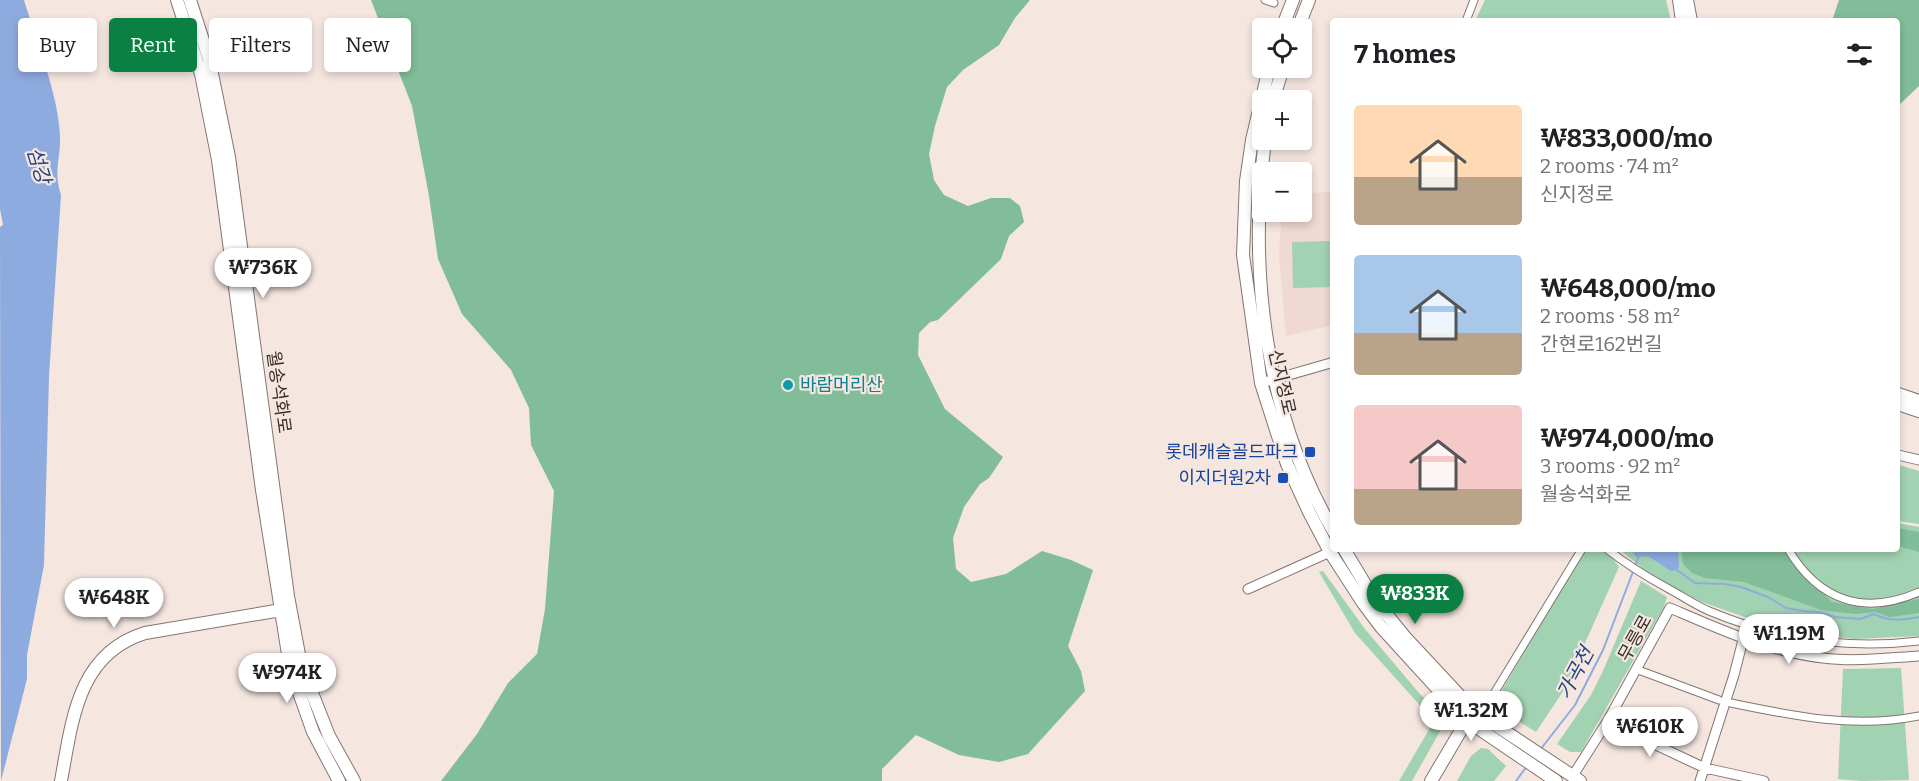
<!DOCTYPE html>
<meta charset="utf-8">
<style>
body{margin:0;font-family:Bitter,"Noto Sans KR",serif;background:#f2f2f2;color:#202124;height:100vh;display:flex;flex-direction:column;font-size:22px;white-space:nowrap}
*{box-sizing:border-box;margin:0}
p{font-size:20px;color:#757577}
.icon{flex:none;width:33px;height:33px;fill:none;stroke:currentColor;stroke-width:2;stroke-linecap:round;stroke-linejoin:round}
.map{position:relative;flex:1;overflow:hidden}
.drawer{position:absolute;left:1330px;top:18px;width:570px;height:534px;display:flex;flex-direction:column;background:#fff;border-radius:6px;box-shadow:0 3px 9px #0003}
.drawer>*{flex:none}
.top-card{position:absolute;left:18px;top:18px;width:570px;height:54px;display:flex;gap:12px}
.fabs{position:absolute;left:1252px;top:18px;display:grid;gap:12px}
.fabs a{display:grid;place-items:center;width:60px;height:60px;border-radius:6px;background:#fff;box-shadow:0 3px 9px #0003;font-size:30px}
.price{position:absolute;translate:-50% -51px;padding:0 14px;border-radius:21px;background:#fff;color:#222;font-size:20px;line-height:39px;filter:drop-shadow(0 2px 3px #0008)}
.price::after{content:'';position:absolute;left:50%;top:36px;width:18px;height:14px;margin-left:-9px;background:inherit;clip-path:polygon(0 0,100% 0,50% 100%)}
.price.active{background:#0b8043;color:#fff}
ul{padding:0;list-style:none}
li{display:flex;align-items:center;gap:18px;height:150px;padding:0 24px}
li span{display:grid;place-items:center;flex:none;width:168px;height:120px;border-radius:6px;color:#555}
li>.icon{margin-inline-start:auto}
span .icon{width:72px;height:72px;fill:#fffc;stroke-width:1}
li b{font-size:26px}
h2{display:flex;justify-content:space-between;align-items:center;height:72px;padding:0 24px;font-size:26px}
.pill{padding:0 21px;border-radius:6px;background:#fff;box-shadow:0 3px 9px #0003;font-size:21px;line-height:54px}
.pill.active{background:#0b8043;color:#fff}
.map>svg:first-child{display:block}
</style>
<div class="map">
<svg width="1919" height="781" viewBox="0 0 1919 781">
<rect width="100%" height="100%" fill="#f5e6e0"/>
<path fill="#efd9d0" d="M1333 192V325L1286 336 1279 254 1282 212H1302V193Z"/>
<path fill="#a1d2b2" d="M1485 0H1666L1671 21H1475Z
M1333 241V287L1293 288 1292 242Z
M1899 465 1919 471V524L1898 521Z
M1898 523 1919 527V636L1854 639 1784 631 1699 601 1658 581 1619 549H1898Z
M1585 549C1601 549 1610 553 1619 567L1564 690 1536 732 1496 707 1495 702Z
M1323 571 1365 629 1419 693 1441 715 1443 726 1412 781H1399L1434 721 1355 633 1319 572Z
M1641 581 1667 597 1664 607 1581 752H1570L1557 744 1591 695 1603 671Z
M1901 668 1909 780 1862 781 1838 779 1843 669Z
M1481 748 1488 749 1506 766 1494 781H1457L1471 756Z"/>
<path fill="#81bd98" d="M371 0H1030L1015 18 999 45 963 70 947 87 935 126 929 154 934 180 944 195 968 206 991 198H1010L1020 206 1024 222 1009 236 1001 259 938 320 930 322 919 333 918 355 945 409 1003 457 989 478 980 484 964 507 953 538 956 569 971 582 1006 574 1042 551 1071 560 1093 570 1068 646 1081 671 1085 691 1028 754 999 762 959 755 916 735 882 769V781H441L477 734 508 683 537 654 545 609 554 491 531 445 529 408 511 370 462 314 438 259 429 196 412 106Z
M1839 0H1919V86L1898 106V21H1832Z
M1898 528 1919 532V552L1898 546Z
M1681 549H1784L1796 568 1832 602 1873 609 1919 599V613L1890 617 1875 612 1856 614 1821 610 1744 582 1705 578 1692 573 1683 564Z"/>
<path fill="#8eabdf" d="M0 0H24C36 40 58 93 60 135 61 158 53 171 61 195L49 376 44 565 27 655V679L1 781 0 227 3 225 0 209Z
M1631 549H1678L1679 567 1677 570 1671 571 1648 556 1636 557Z"/>
<g fill="none" stroke-linecap="round" stroke-linejoin="round">
<path stroke="#8eabdf" stroke-width="2" d="M1674 568 1695 583 1725 584 1741 587 1768 597 1786 608 1803 611 1819 612 1835 617 1860 619 1874 614C1889 622 1902 620 1919 617
M1540 750 1575 705 1603 650 1639 556
M1516 781 1527 766"/>
<defs>
<path id="pedestrian" d="M1265 0 1274 3
M1466 21 1474 0
M1607 549C1627 565 1647 577 1669 589 1682 596 1695 605 1709 611 1776 639 1846 650 1919 641
M1788 549C1819 601 1864 616 1919 592
M1641 671 1719 700
M1493 695 1582 549
M1731 703C1793 716 1855 729 1919 716"/>
<path id="minor" d="M1261 383 1334 362
M1898 455 1919 460
M1248 589 1330 552
M1607 722 1705 768 1764 781
M1572 777 1607 722 1670 608C1719 629 1769 652 1823 658 1854 662 1887 658 1919 656
M1700 781 1734 675 1743 640"/>
<path id="tertiary" d="M177 0 201 74 218 160 262 490 290 667 313 732 339 781
M190 0 209 59 229 157 288 596 301 665 329 736 354 781
M1679 0 1682 21
M1687 0 1691 21
M1282 28 1293 0
M1298 28 1309 0
M1269 68 1252 140 1246 181 1243 255 1261 383 1287 464 1309 512 1330 552 1363 603 1381 627 1466 720 1556 781
M1273 100 1283 68
M1265 140C1248 272 1265 415 1334 532
M1898 394 1919 401
M1898 404 1919 411
M1344 549 1374 599 1405 637 1473 710 1580 781
M61 781C72 722 77 654 145 633L287 609
M1431 781 1470 715"/>
</defs>
<use href="#pedestrian" stroke="#837671" stroke-width="9"/>
<use href="#minor" stroke="#837671" stroke-width="11"/>
<use href="#tertiary" stroke="#837671" stroke-width="14"/>
<use href="#pedestrian" stroke="#fff" stroke-width="7"/>
<use href="#minor" stroke="#fff" stroke-width="9"/>
<use href="#tertiary" stroke="#fff" stroke-width="12"/>
</g>
<circle fill="#0f9aa8" stroke="#f5e6e0" stroke-width="2" cx="788" cy="385" r="6"/>
<g fill="#1a4fb4" stroke="#f5e6e0" stroke-width="2">
<rect x="1304" y="446" width="12" height="12" rx="3"/>
<rect x="1277" y="472" width="12" height="12" rx="3"/>
</g>
<g text-anchor="middle" stroke-width="4.5" stroke-linejoin="round" paint-order="stroke">
<g font-size="18" fill="#352f2d" stroke="#f5e6e0">
<text transform="translate(1282 382) rotate(77)" y="6">신지정로</text>
<text transform="translate(279 392) rotate(82)" y="6">월송석화로</text>
<text transform="translate(1635 638) rotate(-61)" y="6">무릉로</text>
</g>
<g font-size="18" fill="#0d838f" stroke="#f5e6e0" text-anchor="start">
<text x="800" y="391">바람머리산</text>
</g>
<g font-size="18" fill="#164399" stroke="#f5e6e0" text-anchor="end">
<text x="1298" y="458">롯데캐슬골드파크</text>
<text x="1271" y="484">이지더원2차</text>
</g>
<g font-size="20" font-style="italic" fill="#234382" stroke="#f5e6e0">
<text transform="translate(39 165) rotate(73)" y="7">섬강</text>
<text transform="translate(1575 673) rotate(-62)" y="7">가곡천</text>
</g>
</g>
</svg>
<div class="fabs">
<a><svg class="icon" aria-label="locate" viewBox="0 0 24 24"><circle cx="12" cy="12" r="6"/><path d="M12 2v4M12 18v4M2 12h4M18 12h4"/></svg></a>
<a>+</a>
<a>−</a>
</div>
<b class="price" style="left:263px;top:299px">₩736K</b>
<b class="price active" style="left:1415px;top:625px">₩833K</b>
<b class="price" style="left:114px;top:629px">₩648K</b>
<b class="price" style="left:1789px;top:665px">₩1.19M</b>
<b class="price" style="left:287px;top:704px">₩974K</b>
<b class="price" style="left:1471px;top:742px">₩1.32M</b>
<b class="price" style="left:1650px;top:758px">₩610K</b>
<div class="top-card">
<a class="pill">Buy</a>
<a class="pill active">Rent</a>
<a class="pill">Filters</a>
<a class="pill">New</a>
</div>
<section class="drawer">
<h2>7 homes<svg class="icon" aria-label="filters" viewBox="0 0 24 24"><path d="M4 7h16M4 17h16"/><circle cx="9" cy="7" r="2"/><circle cx="15" cy="17" r="2"/></svg></h2>
<ul>
<li><span style="background:linear-gradient(#ffd9b3 60%,#b9a48a 0)"><svg class="icon" aria-label="home" viewBox="0 0 24 24"><path d="M3 11l9-7 9 7M6 9v11h12V9"/></svg></span><div><b>₩833,000/mo</b><p>2 rooms · 74 m²</p><p>신지정로</p></div></li>
<li><span style="background:linear-gradient(#a9c7e8 65%,#b9a48a 0)"><svg class="icon" aria-label="home" viewBox="0 0 24 24"><path d="M3 11l9-7 9 7M6 9v11h12V9"/></svg></span><div><b>₩648,000/mo</b><p>2 rooms · 58 m²</p><p>간현로162번길</p></div></li>
<li><span style="background:linear-gradient(#f6c9c9 70%,#b9a48a 0)"><svg class="icon" aria-label="home" viewBox="0 0 24 24"><path d="M3 11l9-7 9 7M6 9v11h12V9"/></svg></span><div><b>₩974,000/mo</b><p>3 rooms · 92 m²</p><p>월송석화로</p></div></li>
</ul>
</section>
</div>
